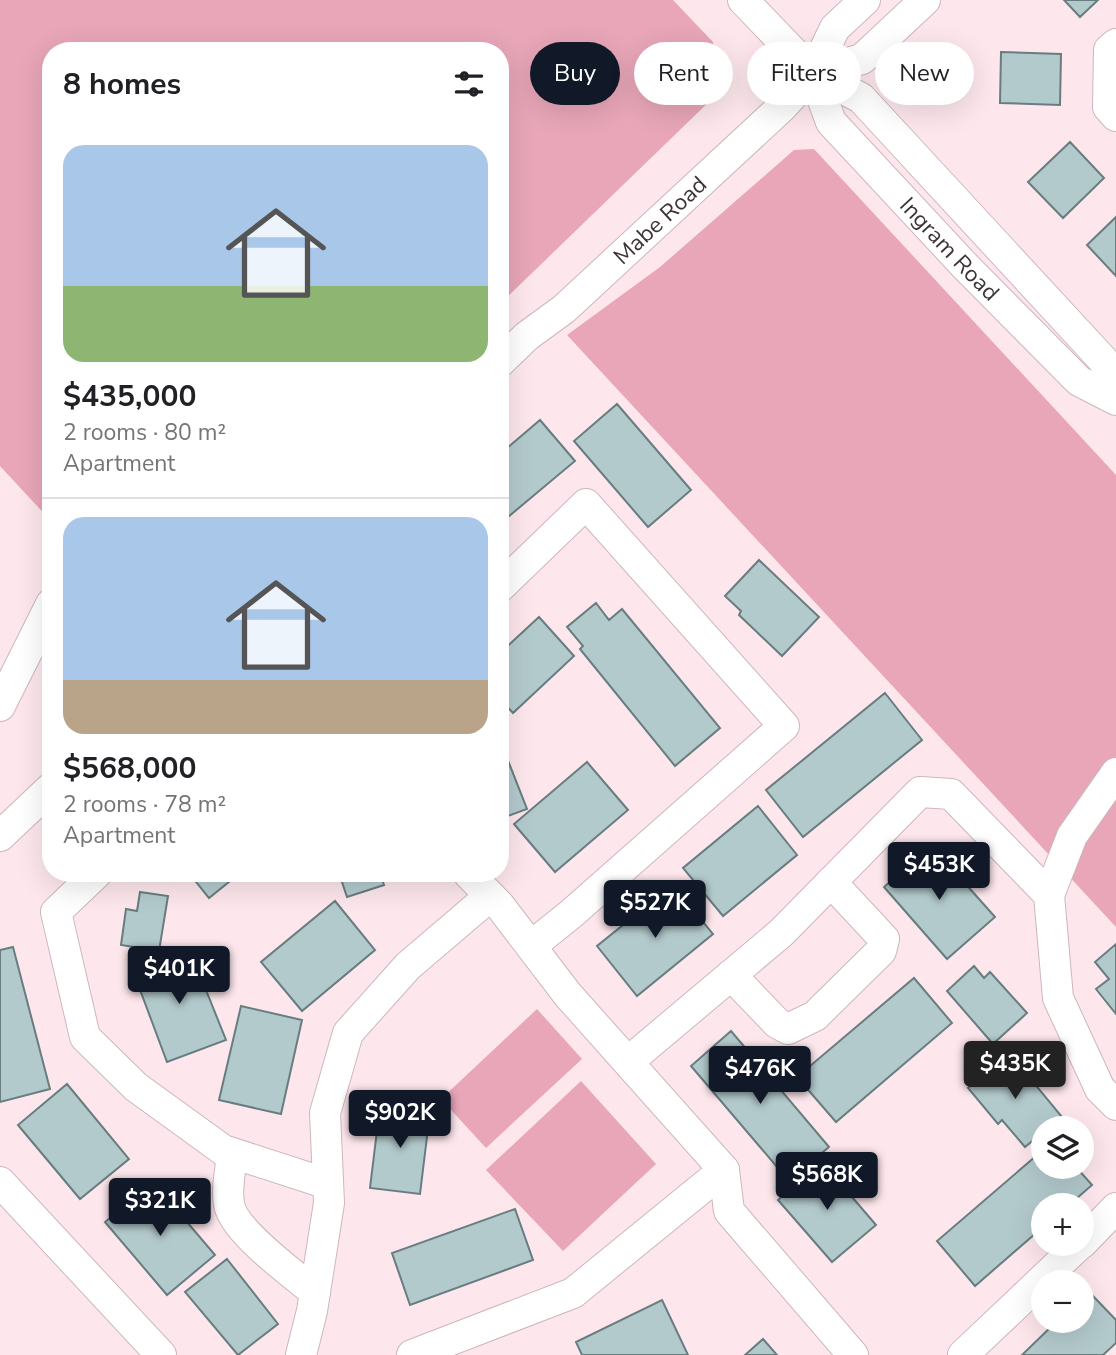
<!DOCTYPE html>
<meta charset="utf-8">
<style>
body{margin:0;font-family:"Nunito Sans",sans-serif;background:#f2f2f2;color:#202124;height:100vh;display:flex;flex-direction:column;font-size:26px;white-space:nowrap}
*{box-sizing:border-box;margin:0}
p{font-size:23px;color:#757577}
.icon{flex:none;width:38px;height:38px;fill:none;stroke:currentColor;stroke-width:2;stroke-linecap:round;stroke-linejoin:round}
.map{position:relative;flex:1;overflow:hidden}
.side{position:absolute;left:42px;top:42px;width:467px;height:840px;display:flex;flex-direction:column;background:#fff;border-radius:28px;box-shadow:0 7px 28px #0002}
.side>*{flex:none}
.hud{position:absolute;left:530px;top:42px;width:480px;height:63px;display:flex;gap:14px}
.fabs{position:absolute;left:1031px;top:1116px;display:grid;gap:14px}
.fabs a{display:grid;place-items:center;width:63px;height:63px;border-radius:50%;background:#fff;box-shadow:0 7px 28px #0002;font-size:35px}
.price{position:absolute;translate:-50% -60px;padding:0 16px;border-radius:7px;background:#111827;color:#fff;font-size:23px;line-height:46px;filter:drop-shadow(0 2px 4px #0008)}
.price::after{content:'';position:absolute;left:50%;top:42px;width:21px;height:16px;margin-left:-10px;background:inherit;clip-path:polygon(0 0,100% 0,50% 100%)}
.price.current{background:#222;color:#fff}
ul{padding:0;list-style:none}
li{display:grid;align-content:center;gap:14px;height:371px;padding:0 21px}
li+li{border-top:2px solid #e0e0e0}
li span{display:grid;place-items:center;height:217px;border-radius:21px;color:#555}
li>.icon{margin-inline-start:auto}
span .icon{width:126px;height:126px;fill:#fffc;stroke-width:1}
li b{font-size:30px}
h2{display:flex;justify-content:space-between;align-items:center;height:84px;padding:0 21px;font-size:30px}
.chip{padding:0 24px;border-radius:32px;background:#fff;box-shadow:0 7px 28px #0002;font-size:24px;line-height:63px}
.chip.current{background:#111827;color:#fff}
.map>svg:first-child{display:block}
</style>
<div class="map">
<svg width="1116" height="1355" viewBox="0 0 1116 1355">
<rect width="100%" height="100%" fill="#fde7ec"/>
<path fill="#e8a6b8" d="M0 0H673L713 42 715 96 501 303 500 51H51V521L0 466Z
M814 149 1116 475V927L567 335 660 267 794 150Z
M537 1009 582 1059 486 1148 441 1099Z
M581 1081 656 1164 563 1251 486 1170Z"/>
<path fill="#b3cacc" stroke="#687d80" stroke-width="2" d="M1064 0H1098L1080 17Z
M1001 52 1061 54 1060 105 1000 103Z
M1070 142 1104 178 1063 218 1028 182Z
M1116 217V276L1087 245Z
M617 404 691 490 648 527 574 441Z
M540 420 575 461 502 522 504 524 500 527V454Z
M759 560 819 617 782 656 739 615 741 611 725 596Z
M596 603 609 620 622 609 720 728 675 766 580 649 583 646 567 627Z
M539 617 574 656 513 713 500 699V653Z
M885 693 922 740 803 837 766 790Z
M500 740 527 809 500 819Z
M587 762 628 810 555 872 514 824Z
M758 806 797 855 723 916 683 868Z
M931 845 995 917 947 959 884 887Z
M189 873H240L209 898Z
M339 873H380L384 885 347 897Z
M673 885 713 934 637 996 597 946Z
M140 892 168 896 159 951 121 945 126 909 137 911Z
M335 901 375 950 302 1011 261 962Z
M1116 944V1014L1096 989 1109 979 1095 962Z
M13 947 50 1089 0 1102V950Z
M190 950 226 1040 167 1062 133 971Z
M974 966 984 978 990 972 1027 1013 993 1044 947 991Z
M914 978 952 1023 836 1122 797 1077Z
M241 1006 302 1020 281 1114 219 1100Z
M731 1031 829 1147 789 1181 691 1066Z
M1010 1054 1062 1117 1043 1129V1132L1025 1147 1002 1120 998 1124 968 1088Z
M67 1084 129 1159 80 1199 18 1125Z
M380 1106 430 1112 420 1194 370 1188Z
M1043 1150V1167H1076L1092 1185 1068 1206H1043V1227L975 1286 937 1241Z
M822 1162 876 1225 832 1262 778 1200Z
M153 1182 215 1255 167 1295 105 1222Z
M515 1209 533 1260 410 1305 392 1253Z
M227 1259 278 1324 238 1355 185 1292Z
M1093 1296 1116 1320V1343L1103 1355H1022L1057 1321H1082V1306Z
M662 1300 688 1355H582L576 1342Z
M763 1339 777 1355H745Z"/>
<g fill="none" stroke-linecap="round" stroke-linejoin="round">
<defs>
<g id="minor">
<path d="M743 0 813 73 861 98 1103 360 1116 384"/>
<path d="M1116 44 1109 50 1108 107 1116 116"/>
<path id="s1" d="M813 73 831 122 966 267 1079 381 1116 400"/>
<path d="M813 73 862 59 925 0"/>
<path id="s2" d="M500 362 527 336 564 309 783 106 813 73 835 28 865 0"/>
<path d="M500 587 586 504 784 726 571 914 531 946"/>
<path d="M0 706 51 604"/>
<path d="M0 836 51 788"/>
<path d="M97 873 56 912 85 1037 136 1087 223 1150 328 1184"/>
<path d="M1049 895 1072 836 1116 773"/>
<path d="M731 975 777 1023 788 1029 815 1016 881 951 884 939 831 882"/>
<path d="M629 1061 781 933 920 792 951 794 1049 895 1058 998 1100 1089 1116 1105"/>
<path d="M232 1153C231 1170 225 1191 230 1208 238 1234 294 1275 315 1292"/>
<path d="M724 1170 729 1211 853 1355"/>
<path d="M0 1182 161 1355"/>
<path d="M1082 1243 1116 1208"/>
<path d="M301 1355 312 1311 329 1203 325 1113 348 1033 408 966 490 896"/>
<path d="M412 1355 573 1293 724 1170 568 995 500 906 468 873"/>
<path d="M963 1355 1080 1244"/>
</g>
</defs>
<use href="#minor" stroke="#ccb7bc" stroke-width="32"/>
<use href="#minor" stroke="#fff" stroke-width="30"/>
</g>
<g text-anchor="middle" stroke-width="7" stroke-linejoin="round" paint-order="stroke">
<g font-size="23" fill="#3c3436" stroke="#fff">
<text dy="8" stroke="none"><textPath href="#s2" startOffset="214">Mabe Road</textPath></text>
<text dy="8" stroke="none"><textPath href="#s1" startOffset="226">Ingram Road</textPath></text>
</g>
</g>
</svg>
<div class="fabs">
<a><svg class="icon" aria-label="layers" viewBox="0 0 24 24"><path d="M12 4l9 5-9 5-9-5zM3 14l9 5 9-5"/></svg></a>
<a>+</a>
<a>−</a>
</div>
<b class="price" style="left:939px;top:902px">$453K</b>
<b class="price" style="left:655px;top:940px">$527K</b>
<b class="price" style="left:179px;top:1006px">$401K</b>
<b class="price current" style="left:1015px;top:1101px">$435K</b>
<b class="price" style="left:760px;top:1106px">$476K</b>
<b class="price" style="left:400px;top:1150px">$902K</b>
<b class="price" style="left:827px;top:1212px">$568K</b>
<b class="price" style="left:160px;top:1238px">$321K</b>
<div class="hud">
<a class="chip current">Buy</a>
<a class="chip">Rent</a>
<a class="chip">Filters</a>
<a class="chip">New</a>
</div>
<section class="side">
<h2>8 homes<svg class="icon" aria-label="filters" viewBox="0 0 24 24"><path d="M4 7h16M4 17h16"/><circle cx="9" cy="7" r="2"/><circle cx="15" cy="17" r="2"/></svg></h2>
<ul>
<li><span style="background:linear-gradient(#a9c7e8 65%,#8fb573 0)"><svg class="icon" aria-label="home" viewBox="0 0 24 24"><path d="M3 11l9-7 9 7M6 9v11h12V9"/></svg></span><div><b>$435,000</b><p>2 rooms · 80 m²</p><p>Apartment</p></div></li>
<li><span style="background:linear-gradient(#a9c7e8 75%,#b9a48a 0)"><svg class="icon" aria-label="home" viewBox="0 0 24 24"><path d="M3 11l9-7 9 7M6 9v11h12V9"/></svg></span><div><b>$568,000</b><p>2 rooms · 78 m²</p><p>Apartment</p></div></li>
</ul>
</section>
</div>
